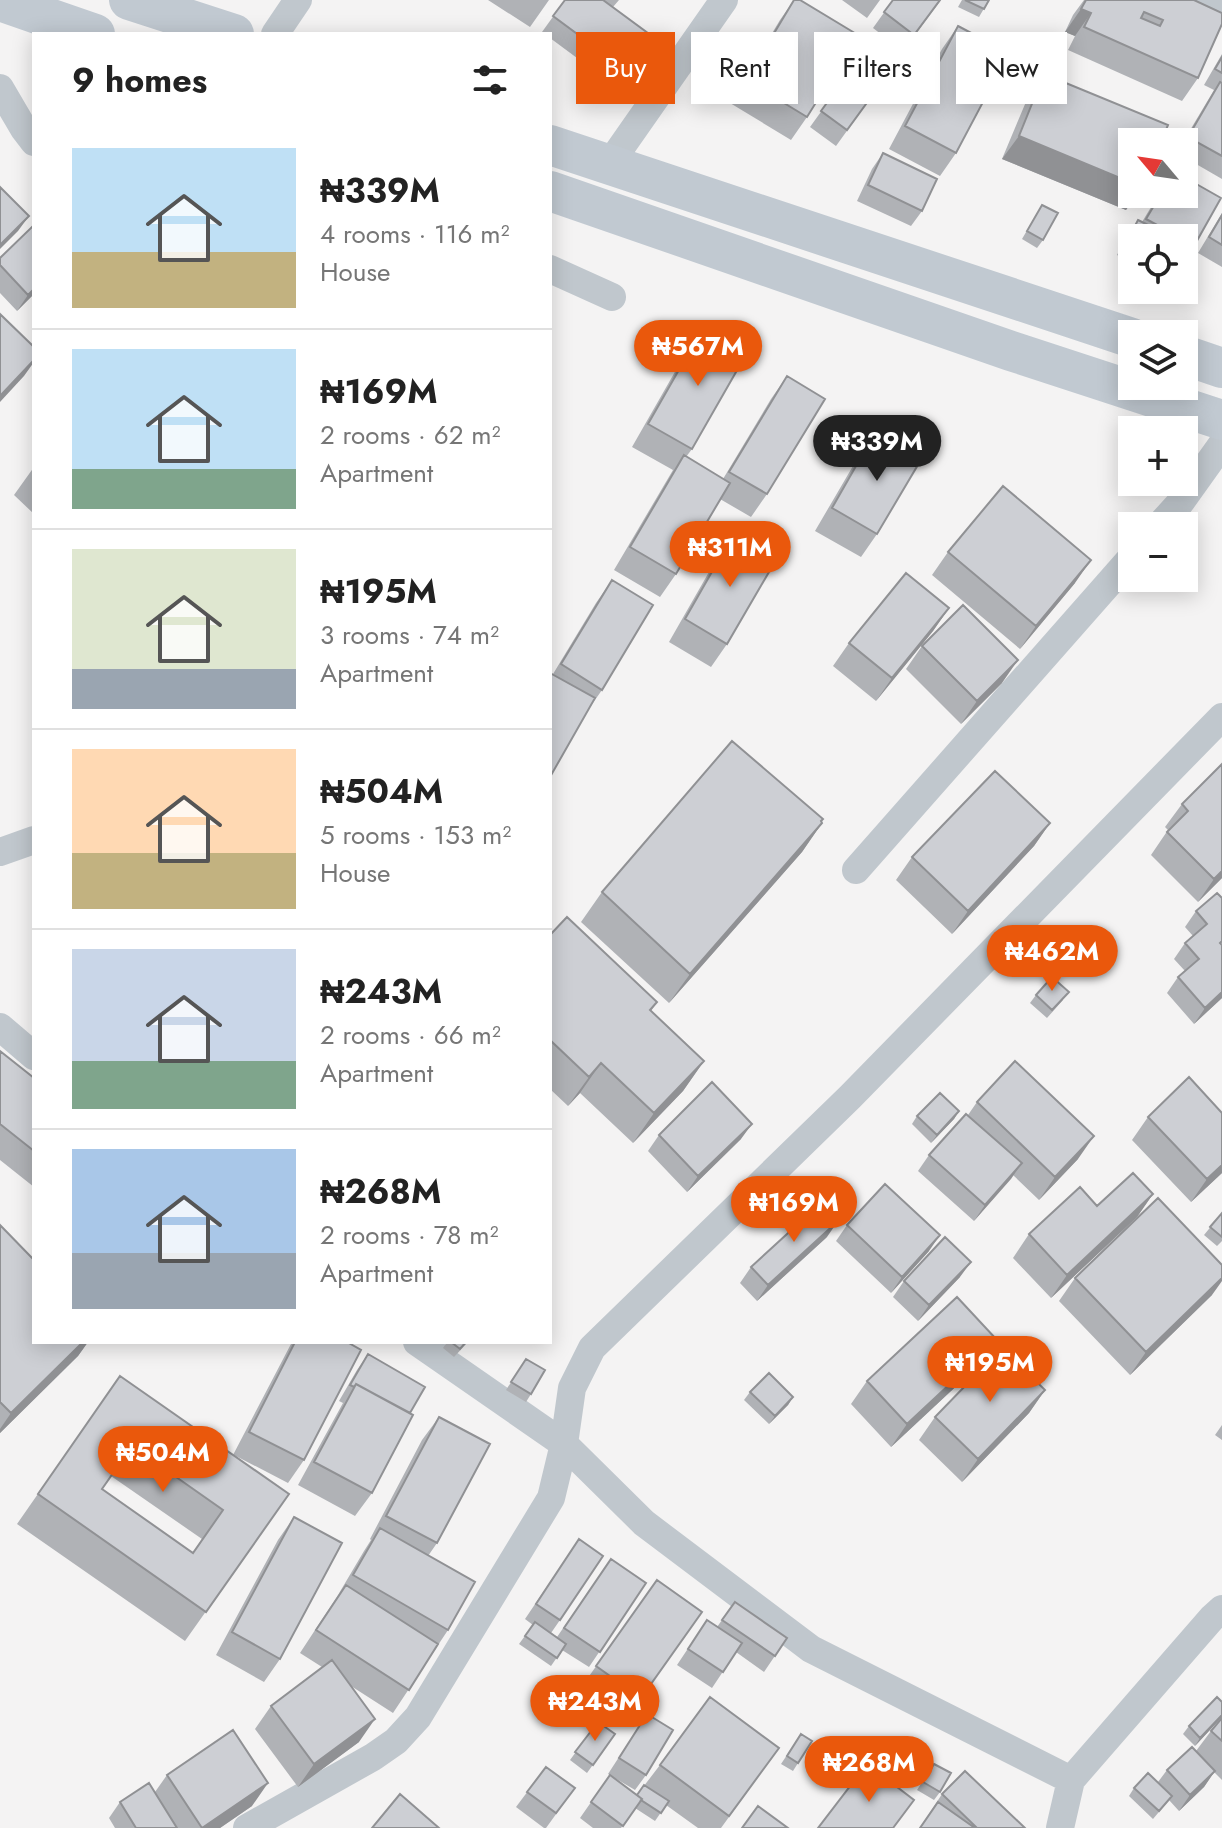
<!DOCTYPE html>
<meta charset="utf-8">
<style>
body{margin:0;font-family:Jost,sans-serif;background:#f6f6f6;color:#222;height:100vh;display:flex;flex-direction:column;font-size:30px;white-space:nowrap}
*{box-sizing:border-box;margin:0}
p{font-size:26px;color:#767676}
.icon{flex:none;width:44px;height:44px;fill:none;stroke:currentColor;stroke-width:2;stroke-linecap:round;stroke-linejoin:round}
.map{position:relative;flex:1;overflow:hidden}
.drawer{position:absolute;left:32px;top:32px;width:520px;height:1312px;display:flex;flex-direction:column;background:#fff;border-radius:0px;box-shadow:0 4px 20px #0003}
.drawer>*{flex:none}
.hud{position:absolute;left:576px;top:32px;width:526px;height:72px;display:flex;gap:16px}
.needle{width:52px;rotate:299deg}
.fabs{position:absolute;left:1118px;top:128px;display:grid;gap:16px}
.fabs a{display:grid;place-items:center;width:80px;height:80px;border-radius:0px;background:#fff;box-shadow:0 4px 20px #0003;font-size:40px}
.price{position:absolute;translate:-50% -68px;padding:0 18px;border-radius:28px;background:#ea580c;color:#fff;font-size:26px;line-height:52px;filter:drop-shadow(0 2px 4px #0008)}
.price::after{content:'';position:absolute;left:50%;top:48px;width:24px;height:18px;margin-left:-12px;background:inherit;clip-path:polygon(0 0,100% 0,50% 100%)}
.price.selected{background:#222;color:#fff}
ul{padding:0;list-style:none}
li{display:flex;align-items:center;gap:24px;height:200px;padding:0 40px}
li+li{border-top:2px solid #e0e0e0}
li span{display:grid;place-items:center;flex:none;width:224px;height:160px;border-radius:0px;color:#555}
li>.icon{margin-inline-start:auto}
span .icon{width:96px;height:96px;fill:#fffc;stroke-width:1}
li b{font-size:34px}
h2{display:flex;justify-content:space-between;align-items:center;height:96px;padding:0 40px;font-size:34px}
.chip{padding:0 28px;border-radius:0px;background:#fff;box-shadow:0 4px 20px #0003;font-size:28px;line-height:72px}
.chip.selected{background:#ea580c;color:#fff}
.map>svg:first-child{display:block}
</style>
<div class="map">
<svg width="1222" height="1828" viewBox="0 0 1222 1828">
<rect width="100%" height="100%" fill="#f4f3f3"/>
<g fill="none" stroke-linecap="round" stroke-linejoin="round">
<path stroke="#c0c7cd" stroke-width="28" d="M1208 0 1222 9
M275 34 298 0
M0 88 24 129 34 142
M608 166 724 0
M550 269 612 297
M1159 526 1180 503 1222 444
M0 852 34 840
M856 870 1132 557
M0 1027 34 1056
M417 1342 564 1444 644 1523 811 1649 1071 1780
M247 1828 373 1757 396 1741 418 1717 551 1498 564 1444 572 1388 592 1348 850 1097 1222 717
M1060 1828 1071 1780 1212 1618 1222 1609"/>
<path stroke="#c1c9d1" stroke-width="40" d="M129 0 234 34
M0 1 95 34
M550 145 1132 338
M550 191 1011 351 1222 420
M1184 355 1222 368"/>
</g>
<path fill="#b0b2b6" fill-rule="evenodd" d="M488 0H549L530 27Z
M565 0H619L613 7 660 42 623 92 550 38V34H545L542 32Z
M794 0 807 117 791 140 730 103 780 20Z
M842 0H880L867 18Z
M893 0H941L903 51 873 28Z
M962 0H989L979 17 958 7Z
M1084 0H1194L1198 78 1182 101 1068 50 1075 36 1065 32 1073 15Z
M958 26 956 153 940 176 889 149 942 49Z
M867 48 893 67 836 146 810 127Z
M1222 54V179L1184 157V142H1183L1214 90 1204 85Z
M1044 74 1132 194H1137L1126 210 1002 159 1028 97Z
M883 153 922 211 911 226 857 201 872 169Z
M1159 194H1184L1194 246 1184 262V238H1132V263L1117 255 1127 236 1138 220 1142 222Z
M1042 205 1043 240 1037 248 1022 239Z
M1222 213V267L1198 253Z
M34 225V294L17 311 0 293V258Z
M704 326 692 449 686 457 723 479 771 399 787 376 767 494 751 517 720 499 676 574 660 597 614 570 673 470 632 447 688 349Z
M876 431 877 534 861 557 815 531 860 454Z
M34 467V514L14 495Z
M733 535 727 644 711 667 669 642 717 558Z
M948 552 1075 583 1020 649 932 575Z
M612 580 602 690 590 707 553 674 596 603Z
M949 608 933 631 876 701 833 666 849 643Z
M922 646 1002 683 961 724 906 669Z
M1222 764V878L1198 902 1151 855 1168 830 1165 827 1182 804Z
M821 822 822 823 802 852 669 1003 581 922 602 892Z
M1050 823 1034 846 952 934 896 880 912 857Z
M1222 898V998L1194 1024 1167 993 1178 977 1185 971 1174 959 1185 943 1193 936 1185 927 1196 911Z
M550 935 657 1002 651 1011 704 1061 683 1091 633 1143 580 1093 568 1106 550 1089Z
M1036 995 1063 1000 1047 1018 1030 1003Z
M0 1051 34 1078V1187L0 1160Z
M977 1102 1078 1159 1039 1200 1013 1175 974 1221 918 1171 929 1155 968 1115Z
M959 1111 954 1119 931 1143 912 1124 917 1116Z
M1148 1117 1222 1173 1191 1202 1132 1140Z
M659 1135 741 1139 687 1192 648 1151Z
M1153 1194 1137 1217 1051 1298 1013 1258 1029 1234 1097 1206Z
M1222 1213V1241L1217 1246 1204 1235Z
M0 1225 34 1342H88L78 1356 0 1433Z
M847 1225 929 1251 891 1293 836 1241Z
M827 1237 757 1301 740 1283 751 1267Z
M960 1277 918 1321 893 1297 904 1281Z
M1075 1278 1212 1295 1130 1375 1059 1301Z
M292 1342H347L304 1460 288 1483 234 1455 289 1494 185 1641 17 1524 120 1376 233 1455ZM111 1476 202 1539 193 1553 102 1489Z
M447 1342H468L454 1357 443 1348Z
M368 1354 410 1413 372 1493 355 1516 298 1485 343 1403 339 1401 357 1370Z
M526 1359 531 1394 526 1402 506 1390Z
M981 1363 891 1447 851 1404 867 1381Z
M1045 1390 1029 1413 962 1482 919 1440 935 1417Z
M750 1392 793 1397 788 1405 769 1424 744 1400Z
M439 1417 437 1543 428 1556 448 1630 393 1713 351 1686 359 1742 298 1787 255 1729 271 1706 322 1667 300 1653 338 1595 364 1551 371 1540 370 1539 422 1440Z
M1222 1425V1440L1215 1435Z
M294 1517 280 1659 264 1682 216 1655 278 1540Z
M579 1539 560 1620 551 1633 557 1637 611 1559 646 1583 589 1667 562 1650 551 1666 519 1644 533 1625 525 1619Z
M657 1580 702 1612 625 1721 580 1689Z
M735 1602 787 1638 764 1672 736 1652 712 1688 677 1665 707 1620 717 1627Z
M1222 1702V1717L1195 1746 1183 1734 1189 1726Z
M647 1714 646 1775 635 1790 608 1774Z
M1222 1718V1780L1214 1772 1204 1787 1179 1811 1169 1800 1153 1819 1129 1796 1134 1788 1158 1782 1167 1770 1196 1751 1211 1731Z
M598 1722 615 1734 587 1773 570 1760Z
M801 1734 798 1763 793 1771 781 1764Z
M779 1748 721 1828H698L666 1805 655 1821 635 1808 621 1828H593L580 1818 610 1775 637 1795 660 1765Z
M934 1764 940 1792 934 1800 917 1790Z
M546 1767 575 1788 546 1828H544L516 1807Z
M167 1775 252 1806 220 1828H115L109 1818 120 1802 155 1792Z
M942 1794 1025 1828H920Z"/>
<path fill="#909194" d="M1081 9 1091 13 1075 36 1065 32Z
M1019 136 1132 183V194H1137L1126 210 1002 159Z
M29 216 18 231 0 249V245Z
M34 289V294L17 311 28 295Z
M34 360V362L24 376 0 402V396Z
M1091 560 1075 583 1020 649 1036 626Z
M949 608 933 631 876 701 892 678Z
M1018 660 1002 683 961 724 977 701Z
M822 823 802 852 669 1003 690 974Z
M1050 823 1034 846 952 934 968 911Z
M1222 871V878L1198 902 1214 879Z
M1222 992V998L1194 1024 1205 1008Z
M704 1061 683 1091 633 1143 654 1113Z
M601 1063 580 1093 568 1106 589 1077Z
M959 1111 954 1119 931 1143 937 1135Z
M752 1124 741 1139 687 1192 698 1176Z
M1094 1136 1078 1159 1039 1200 1055 1177Z
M1022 1163 1011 1179 974 1221 985 1205Z
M1222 1165V1173L1191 1202 1207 1179Z
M1153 1194 1137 1217 1051 1298 1067 1275Z
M838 1221 827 1237 757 1301 768 1285Z
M940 1235 929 1251 891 1293 902 1277Z
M971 1262 960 1277 918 1321 929 1305Z
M1222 1278V1281L1212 1295 1130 1375 1146 1352Z
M997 1340 981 1363 891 1447 907 1424Z
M83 1342H88L78 1356 0 1433V1429L11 1413Z
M1045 1390 1029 1413 962 1482 978 1459Z
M793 1397 788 1405 769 1424 775 1416Z
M1222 1715V1717L1195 1746 1200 1738Z
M375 1719 359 1742 298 1787 314 1764Z
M1215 1771 1204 1787 1179 1811 1190 1795Z
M268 1783 252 1806 220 1828H202Z"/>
<path fill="#cdcfd4" stroke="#909194" stroke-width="2" fill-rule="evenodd" d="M565 0H603L660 42 634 76 553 16Z
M794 0H800L858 35 807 117 746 80Z
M893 0H940L914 35 884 12Z
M965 0H989L984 9Z
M1086 0H1194L1222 13V24L1198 78 1084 27 1091 13 1081 9ZM1144 12 1163 20 1160 26 1141 18Z
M958 26 1009 53 956 153 905 126Z
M867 48 893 67 847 130 821 111Z
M1222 57V73L1215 69Z
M1044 74 1168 125 1161 142H1132V183L1019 136Z
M1220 82 1222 83V156L1188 137Z
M883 153 937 179 922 211 868 185Z
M1184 177 1221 198 1194 246 1184 240V238H1181L1146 219 1161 194H1184Z
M0 187 29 216 0 245Z
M1042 205 1058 213 1043 240 1027 231Z
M1222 215V245L1209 237Z
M1138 220 1174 238H1132V242L1128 239Z
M34 225V289L28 295 0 265V258Z
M1184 243 1191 247 1184 262Z
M0 314 34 347V360L0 396Z
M704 326 748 351 692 449 648 424Z
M787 376 825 399 767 494 729 472Z
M876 431 922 458 877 534 832 508Z
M684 455 730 483 676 574 630 547Z
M1003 486 1091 560 1036 626 948 552Z
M733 535 776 560 727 644 685 619Z
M906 573 949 608 892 678 849 643Z
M612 580 653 605 602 690 561 664Z
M963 605 1018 660 977 701 922 646Z
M550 673 595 698 550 777Z
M732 741 823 819 821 821 822 823 690 974 602 892Z
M1222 764V871L1214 879 1167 832 1188 811 1182 804Z
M995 771 1050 823 968 911 912 857Z
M1217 893 1222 898V941L1220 943 1222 945V992L1205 1008 1178 977 1199 959 1185 943 1207 924 1196 911Z
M567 917 657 1002 650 1010 704 1061 654 1113 601 1063 589 1077 550 1040V935Z
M1052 977 1069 992 1052 1010 1036 995Z
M0 1051 34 1078V1151L0 1124Z
M1015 1061 1094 1136 1055 1177 977 1102Z
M1189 1077 1222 1113V1165L1207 1179 1148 1117Z
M712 1082 752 1124 698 1176 659 1135Z
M940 1093 959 1111 937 1135 917 1116Z
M966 1114 1022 1163 985 1205 929 1155Z
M1133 1173 1153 1194 1067 1275 1029 1234 1080 1187 1097 1206Z
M885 1184 940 1235 902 1277 847 1225Z
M1158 1198 1222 1265V1278L1146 1352 1075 1278Z
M821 1203 838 1221 768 1285 751 1267Z
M1222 1213V1237L1210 1227Z
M0 1225 34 1260V1342H83L11 1413 0 1402Z
M945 1237 971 1262 929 1305 904 1281Z
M957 1297 997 1340 907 1424 867 1381Z
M295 1342H347L361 1350 304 1460 249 1432Z
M451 1342H466L460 1349Z
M1002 1348 1045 1390 978 1459 935 1417Z
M368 1354 425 1387 410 1413 356 1384 354 1387 350 1385Z
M526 1359 545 1370 531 1394 511 1382Z
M769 1373 793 1397 775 1416 750 1392Z
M120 1376 289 1494 206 1612 38 1494ZM132 1446 223 1510 193 1553 102 1489Z
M356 1384 413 1415 372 1493 314 1462Z
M439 1417 490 1444 437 1543 386 1516Z
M294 1517 342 1543 280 1659 232 1632Z
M380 1528 475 1582 448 1630 353 1575Z
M579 1539 603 1556 560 1620 536 1604Z
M611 1559 646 1583 600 1652 564 1628Z
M657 1580 702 1612 641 1698 596 1666Z
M346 1585 438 1644 409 1690 316 1630Z
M735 1602 787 1638 775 1656 722 1620Z
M707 1620 742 1643 723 1672 688 1649Z
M535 1622 566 1644 557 1658 525 1636Z
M332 1660 375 1719 314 1764 271 1706Z
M710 1697 779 1748 729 1816 660 1765Z
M1217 1697 1222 1702V1715L1200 1738 1189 1726Z
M647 1714 673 1730 646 1775 619 1758Z
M1222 1718V1741L1211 1731Z
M598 1722 615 1734 593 1765 575 1752Z
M233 1730 268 1783 202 1828 167 1775Z
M801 1734 812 1741 798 1763 787 1756Z
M1192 1747 1215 1771 1190 1795 1167 1770Z
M867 1764 914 1800 893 1828H818Z
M934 1764 951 1773 940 1792 923 1782Z
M546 1767 575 1788 556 1813 527 1792Z
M965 1771 1025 1828H977L942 1794Z
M1148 1773 1172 1796 1159 1811 1134 1788Z
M610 1775 642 1799 623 1826 591 1802Z
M149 1783 177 1828H136L120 1802Z
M644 1785 669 1801 661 1813 641 1800 642 1799 637 1795Z
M400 1794 439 1828H372Z
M938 1802 975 1828H920Z
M758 1806 788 1828H742Z"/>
</svg>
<div class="fabs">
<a><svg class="needle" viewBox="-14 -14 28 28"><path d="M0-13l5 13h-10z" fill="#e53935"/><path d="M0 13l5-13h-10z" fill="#767676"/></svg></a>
<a><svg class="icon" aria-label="locate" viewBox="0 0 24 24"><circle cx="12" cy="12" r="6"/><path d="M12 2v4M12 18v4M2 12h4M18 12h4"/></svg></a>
<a><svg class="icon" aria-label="layers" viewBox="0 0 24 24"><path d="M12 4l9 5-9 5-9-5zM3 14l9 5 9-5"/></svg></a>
<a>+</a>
<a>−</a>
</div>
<b class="price" style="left:698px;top:388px">₦567M</b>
<b class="price selected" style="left:877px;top:483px">₦339M</b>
<b class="price" style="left:730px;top:589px">₦311M</b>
<b class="price" style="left:1052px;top:993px">₦462M</b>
<b class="price" style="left:794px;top:1244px">₦169M</b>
<b class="price" style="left:990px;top:1404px">₦195M</b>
<b class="price" style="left:163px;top:1494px">₦504M</b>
<b class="price" style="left:595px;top:1743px">₦243M</b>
<b class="price" style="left:869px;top:1804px">₦268M</b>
<div class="hud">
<a class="chip selected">Buy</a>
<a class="chip">Rent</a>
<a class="chip">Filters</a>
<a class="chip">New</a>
</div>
<section class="drawer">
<h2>9 homes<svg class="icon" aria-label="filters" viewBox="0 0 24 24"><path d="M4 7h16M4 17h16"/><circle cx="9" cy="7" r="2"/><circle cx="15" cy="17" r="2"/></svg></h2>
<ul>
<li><span style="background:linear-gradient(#bfe0f5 65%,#c2b280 0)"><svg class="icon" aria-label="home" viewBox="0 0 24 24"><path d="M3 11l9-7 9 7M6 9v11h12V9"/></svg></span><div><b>₦339M</b><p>4 rooms · 116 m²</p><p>House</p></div></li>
<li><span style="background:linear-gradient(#bfe0f5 75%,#7fa58c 0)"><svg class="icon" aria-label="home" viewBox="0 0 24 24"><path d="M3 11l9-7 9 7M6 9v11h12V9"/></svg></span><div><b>₦169M</b><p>2 rooms · 62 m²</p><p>Apartment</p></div></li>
<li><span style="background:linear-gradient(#dfe7d0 75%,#9aa5b1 0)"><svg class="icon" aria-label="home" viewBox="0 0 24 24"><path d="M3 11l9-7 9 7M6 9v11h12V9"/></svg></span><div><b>₦195M</b><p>3 rooms · 74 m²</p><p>Apartment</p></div></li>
<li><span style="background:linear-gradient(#ffd9b3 65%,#c2b280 0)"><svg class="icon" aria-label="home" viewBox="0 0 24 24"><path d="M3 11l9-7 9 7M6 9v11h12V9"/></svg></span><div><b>₦504M</b><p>5 rooms · 153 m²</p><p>House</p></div></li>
<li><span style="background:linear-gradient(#c9d6e8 70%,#7fa58c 0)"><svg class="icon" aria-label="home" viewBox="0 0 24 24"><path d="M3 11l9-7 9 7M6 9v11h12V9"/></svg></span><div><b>₦243M</b><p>2 rooms · 66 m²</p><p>Apartment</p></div></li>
<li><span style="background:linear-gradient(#a9c7e8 65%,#9aa5b1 0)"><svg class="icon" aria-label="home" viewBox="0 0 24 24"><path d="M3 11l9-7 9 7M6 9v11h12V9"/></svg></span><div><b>₦268M</b><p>2 rooms · 78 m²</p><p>Apartment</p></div></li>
</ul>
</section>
</div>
